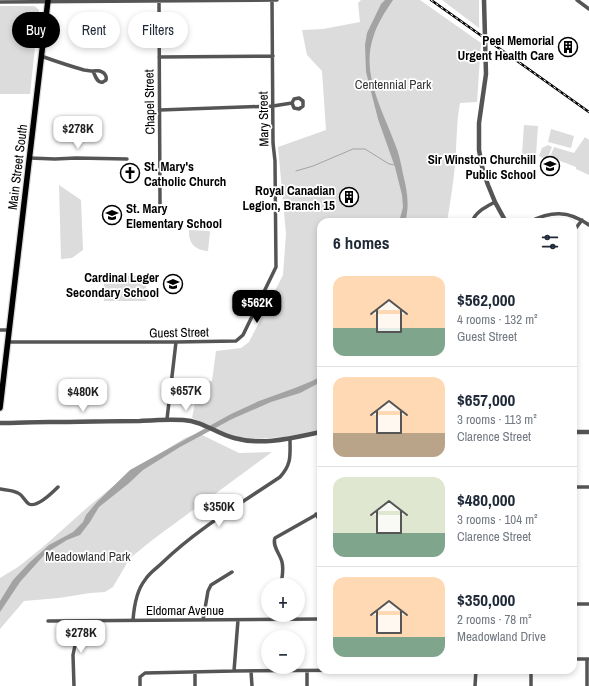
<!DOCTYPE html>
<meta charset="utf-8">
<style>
body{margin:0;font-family:"Archivo Narrow",sans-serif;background:#f2f2f3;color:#1f2937;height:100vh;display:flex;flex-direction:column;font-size:15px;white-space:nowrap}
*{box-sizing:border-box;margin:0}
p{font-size:13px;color:#747a83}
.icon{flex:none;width:22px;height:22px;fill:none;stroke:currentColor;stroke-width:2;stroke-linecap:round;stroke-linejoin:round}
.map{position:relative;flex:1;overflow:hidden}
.side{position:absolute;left:317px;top:218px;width:260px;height:456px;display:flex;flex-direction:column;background:#fff;border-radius:12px;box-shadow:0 2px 6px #0003}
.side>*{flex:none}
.top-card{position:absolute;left:12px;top:12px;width:245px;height:36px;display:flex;gap:8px}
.controls{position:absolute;left:261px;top:578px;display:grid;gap:8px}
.controls a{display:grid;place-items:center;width:44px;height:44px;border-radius:50%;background:#fff;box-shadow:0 2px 6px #0003;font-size:20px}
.price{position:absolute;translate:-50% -34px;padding:0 9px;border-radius:8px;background:#fff;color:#222;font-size:13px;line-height:26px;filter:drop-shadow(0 1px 2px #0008)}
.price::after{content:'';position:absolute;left:50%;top:24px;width:12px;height:9px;margin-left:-6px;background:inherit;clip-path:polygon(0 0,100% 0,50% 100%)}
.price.active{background:#000;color:#fff}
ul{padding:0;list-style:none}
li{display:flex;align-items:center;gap:12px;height:100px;padding:0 16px}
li+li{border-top:1px solid #e0e1e3}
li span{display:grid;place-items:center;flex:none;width:112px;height:80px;border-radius:12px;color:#555}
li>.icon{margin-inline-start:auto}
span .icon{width:48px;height:48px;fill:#fffc;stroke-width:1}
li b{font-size:17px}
h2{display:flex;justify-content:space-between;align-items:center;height:48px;padding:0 16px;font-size:17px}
.pill{padding:0 14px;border-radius:18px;background:#fff;box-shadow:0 2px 6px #0003;font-size:14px;line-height:36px}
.pill.active{background:#000;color:#fff}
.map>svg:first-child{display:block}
</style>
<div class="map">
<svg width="589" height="686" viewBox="0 0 589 686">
<rect width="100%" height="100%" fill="#fff"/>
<path fill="#dcdcdc" d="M361 0H420L481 43 477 102 460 103C457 119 457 133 456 149 455 173 451 198 447 222H321V430L284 437 246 440 226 434 206 424 192 418 199 381H212L216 351 241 348 249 342 283 275 286 234 278 147 326 130 322 71 307 55 302 30 323 29 360 22 358 3Z
M442 0H479V28Z
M0 6H33L36 7 39 10 30 94H0Z
M524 125 538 126 536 155 522 154Z
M551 129 574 136 571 148 548 142Z
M585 137 589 140V175L576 169V167L550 157 554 147 574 153Z
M548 145 552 147 547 160 539 156 542 148Z
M59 185 81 200 83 250 72 258 61 259Z
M189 230 209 231 210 232 208 251C195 250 188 243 189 230Z
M104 275 146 276V301H104Z
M198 433 239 453 272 452 155 538 130 558 113 587 105 592 90 593 59 598 24 601 0 629V578L18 567 43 547 89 506 133 470 185 438Z"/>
<path fill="#a3a3a3" d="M385 0H393C385 12 377 24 373 38 361 74 383 111 395 144 399 153 401 164 403 174 407 190 410 206 405 222H399L403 207 402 195 395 167 378 119 366 72 365 45 367 33 381 4Z
M321 376V382L300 393 271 402 232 419 180 447 143 470 128 484 99 507 90 522 80 535 67 540 46 553 20 582 0 612V601L13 580 29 563 49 545 73 532 83 522 86 515 97 502 130 470 231 414 259 401 295 388 312 381Z"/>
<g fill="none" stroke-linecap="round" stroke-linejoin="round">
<path stroke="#a3a3a3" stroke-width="1" d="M296 171 313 166 353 149H365L389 164 395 165"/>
<defs>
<path id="primary" d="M0 408 48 0"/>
</defs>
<use href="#primary" stroke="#dbdbdb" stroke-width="8"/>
<path stroke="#555" stroke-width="3.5" d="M159 0 160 204
M577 0 589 9
M0 2 277 0
M41 56C55 61 70 66 84 70 86 70 90 71 93 71 97 71 99 70 102 72 105 73 107 77 106 80 105 81 104 81 103 82 97 84 95 75 93 71
M159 57 273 56
M299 98 303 101V106L299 109 294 108 292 103 294 99Z
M160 110 273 106 292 103
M29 158 55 159 76 158 127 159
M472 222C475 212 486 207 495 202
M529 222C551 211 568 210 589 225
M573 232 582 220
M0 330H9
M8 342H176L236 341 243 335 276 267 275 161 273 143 272 0
M167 419 176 342
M573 487H589
M0 489C6 490 13 490 18 493 23 495 25 502 29 504 37 508 53 492 58 487
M316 514 321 523
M281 585C282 577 284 570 282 562 280 554 272 546 275 538L321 512
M573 604H589
M133 620C134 607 136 591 145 580 149 573 157 568 162 563 197 529 240 504 280 477 292 464 290 455 290 439
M203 620 208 591 211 585 232 572
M48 621 321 619
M573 659H588
M587 659V686
M234 671 238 620
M251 671 252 686
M307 671V686
M195 672V686
M74 686 73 655 80 621
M140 686V677L145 673 234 671 385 670
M475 686 476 670
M531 686V670"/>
<path stroke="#555" stroke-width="4.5" d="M484 0 486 74 479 123V150L483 171 488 185 495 202 506 222
M0 423C16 423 33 422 49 422 79 422 110 421 140 421 155 420 168 419 183 420 203 421 215 433 234 438 263 446 292 438 321 432
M573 432H589"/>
<use href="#primary" stroke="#000" stroke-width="5.5"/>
<defs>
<path id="rail" d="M431 0 589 112"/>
</defs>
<use href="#rail" stroke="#000" stroke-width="2.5"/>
<use href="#rail" stroke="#fff" stroke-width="1" stroke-dasharray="3" stroke-linecap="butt"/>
</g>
<defs>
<symbol id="building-ring" viewBox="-11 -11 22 22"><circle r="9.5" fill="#fff" stroke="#000" stroke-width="1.5"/><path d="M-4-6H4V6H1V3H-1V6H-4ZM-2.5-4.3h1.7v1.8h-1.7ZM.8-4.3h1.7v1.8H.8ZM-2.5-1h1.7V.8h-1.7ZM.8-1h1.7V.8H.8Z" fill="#000"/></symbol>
<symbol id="school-ring" viewBox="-11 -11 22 22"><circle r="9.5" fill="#fff" stroke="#000" stroke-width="1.5"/><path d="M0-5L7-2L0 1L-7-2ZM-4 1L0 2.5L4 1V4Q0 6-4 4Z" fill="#000"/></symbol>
<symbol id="church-ring" viewBox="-11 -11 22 22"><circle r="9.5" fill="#fff" stroke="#000" stroke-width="1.5"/><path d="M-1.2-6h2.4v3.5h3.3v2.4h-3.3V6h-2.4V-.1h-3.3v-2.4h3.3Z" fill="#000"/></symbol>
</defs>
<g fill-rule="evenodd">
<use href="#building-ring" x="557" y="36" width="22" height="22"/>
<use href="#school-ring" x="539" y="155" width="22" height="22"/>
<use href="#church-ring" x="119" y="162" width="22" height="22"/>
<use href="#building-ring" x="338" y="186" width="22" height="22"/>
<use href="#school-ring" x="101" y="204" width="22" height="22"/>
<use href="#school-ring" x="162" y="273" width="22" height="22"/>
</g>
<g text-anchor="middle" stroke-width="3.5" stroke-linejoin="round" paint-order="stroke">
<g font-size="13" font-weight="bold" fill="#000" stroke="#fff" text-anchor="end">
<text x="554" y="45">Peel Memorial<tspan x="554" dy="15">Urgent Health Care</tspan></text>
<text x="536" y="164">Sir Winston Churchill<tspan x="536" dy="15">Public School</tspan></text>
<text x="144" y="171" text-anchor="start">St. Mary's<tspan x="144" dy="15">Catholic Church</tspan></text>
<text x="335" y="195">Royal Canadian<tspan x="335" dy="15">Legion, Branch 15</tspan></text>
<text x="126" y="213" text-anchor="start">St. Mary<tspan x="126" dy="15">Elementary School</tspan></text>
<text x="159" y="282">Cardinal Leger<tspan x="159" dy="15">Secondary School</tspan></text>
</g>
<g font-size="13" fill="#333" stroke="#fff">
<text x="393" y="89">Centennial Park</text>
<text x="88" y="561">Meadowland Park</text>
</g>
<g font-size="13" fill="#000" stroke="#fff">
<text transform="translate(149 102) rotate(-91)" y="5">Chapel Street</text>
<text transform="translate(263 119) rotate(-91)" y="5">Mary Street</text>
<text transform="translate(17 167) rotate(-83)" y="5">Main Street South</text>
<text transform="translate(179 332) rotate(-1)" y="5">Guest Street</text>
<text x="185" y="615">Eldomar Avenue</text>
</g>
</g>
</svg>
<div class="controls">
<a>+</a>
<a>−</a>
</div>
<b class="price" style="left:78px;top:150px">$278K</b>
<b class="price active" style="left:257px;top:324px">$562K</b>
<b class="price" style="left:186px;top:412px">$657K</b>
<b class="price" style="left:83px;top:413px">$480K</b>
<b class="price" style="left:219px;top:528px">$350K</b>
<b class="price" style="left:81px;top:654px">$278K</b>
<div class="top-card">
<a class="pill active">Buy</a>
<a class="pill">Rent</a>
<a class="pill">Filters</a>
</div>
<section class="side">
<h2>6 homes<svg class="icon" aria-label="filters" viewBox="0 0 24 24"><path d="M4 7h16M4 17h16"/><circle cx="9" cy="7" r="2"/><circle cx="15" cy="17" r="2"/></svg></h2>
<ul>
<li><span style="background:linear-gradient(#ffd9b3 65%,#7fa58c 0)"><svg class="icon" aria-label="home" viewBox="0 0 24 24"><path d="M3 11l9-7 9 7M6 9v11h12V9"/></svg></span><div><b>$562,000</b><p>4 rooms · 132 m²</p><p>Guest Street</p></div></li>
<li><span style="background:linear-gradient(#ffd9b3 70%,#b9a48a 0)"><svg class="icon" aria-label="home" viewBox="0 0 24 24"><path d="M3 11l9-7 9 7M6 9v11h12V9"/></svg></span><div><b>$657,000</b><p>3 rooms · 113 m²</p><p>Clarence Street</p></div></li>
<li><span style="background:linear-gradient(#dfe7d0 70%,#7fa58c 0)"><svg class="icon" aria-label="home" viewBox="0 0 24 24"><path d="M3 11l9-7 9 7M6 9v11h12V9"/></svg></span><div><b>$480,000</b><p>3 rooms · 104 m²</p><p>Clarence Street</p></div></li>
<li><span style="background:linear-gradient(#ffd9b3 75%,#7fa58c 0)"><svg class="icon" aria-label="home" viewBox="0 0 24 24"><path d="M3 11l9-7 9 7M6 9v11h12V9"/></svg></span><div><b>$350,000</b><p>2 rooms · 78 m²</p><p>Meadowland Drive</p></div></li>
</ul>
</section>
</div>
